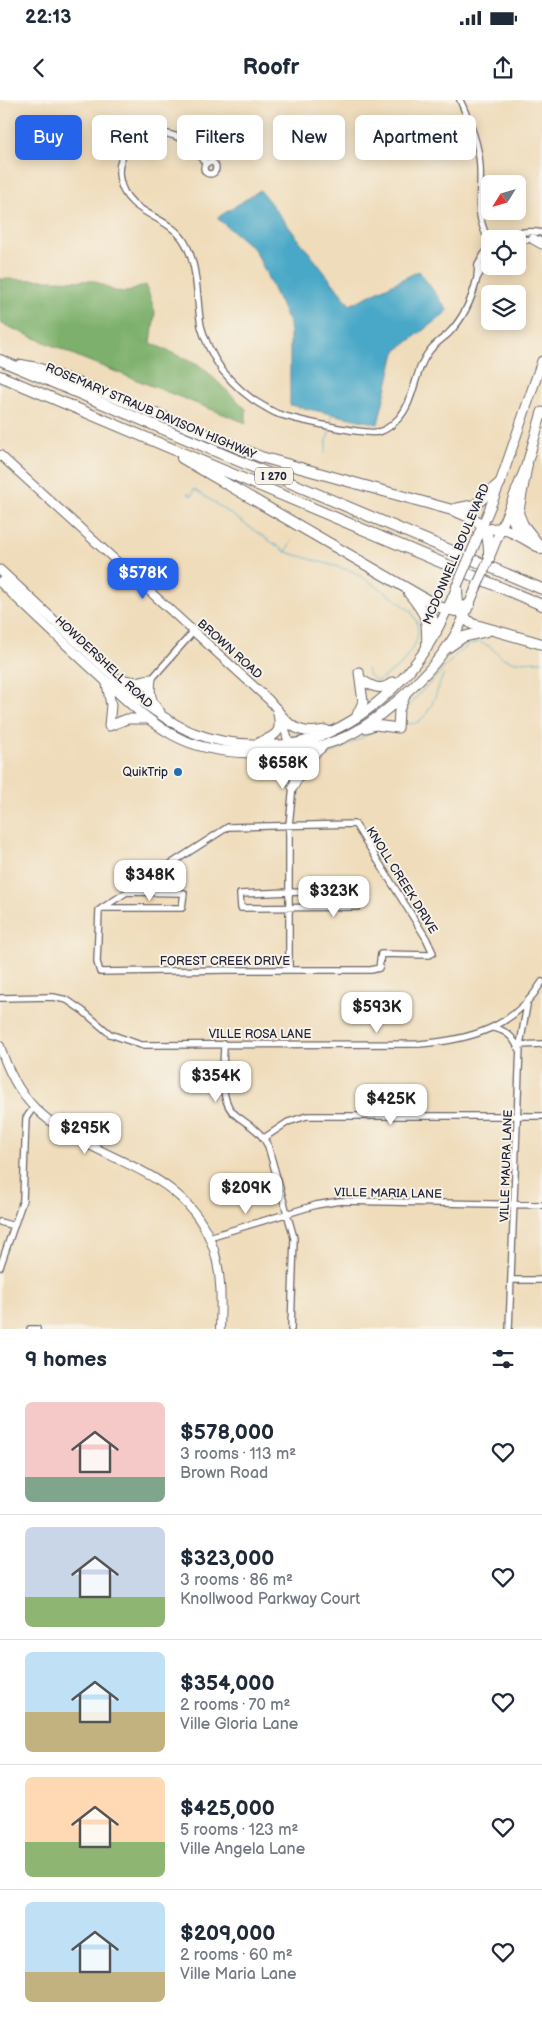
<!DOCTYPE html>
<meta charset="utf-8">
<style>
body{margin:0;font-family:"Balsamiq Sans",sans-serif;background:#f6f6f7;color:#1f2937;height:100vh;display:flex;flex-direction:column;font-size:19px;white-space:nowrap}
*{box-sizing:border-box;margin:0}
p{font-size:16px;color:#747a83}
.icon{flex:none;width:28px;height:28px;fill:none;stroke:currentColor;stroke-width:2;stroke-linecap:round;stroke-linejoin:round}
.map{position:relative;height:1229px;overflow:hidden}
.details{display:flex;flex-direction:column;background:#fff;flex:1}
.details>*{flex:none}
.top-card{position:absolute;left:15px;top:15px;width:512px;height:45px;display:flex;gap:10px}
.needle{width:32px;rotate:233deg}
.buttons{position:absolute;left:481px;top:75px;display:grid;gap:10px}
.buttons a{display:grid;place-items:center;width:45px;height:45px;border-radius:8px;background:#fff;box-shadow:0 2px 12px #0003;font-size:25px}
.price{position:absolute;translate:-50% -42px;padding:0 11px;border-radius:10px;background:#fff;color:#222;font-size:16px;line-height:32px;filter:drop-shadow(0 1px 2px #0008)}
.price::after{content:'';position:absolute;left:50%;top:30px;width:15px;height:11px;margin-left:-8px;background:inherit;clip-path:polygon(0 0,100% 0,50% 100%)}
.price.current{background:#2563eb;color:#fff}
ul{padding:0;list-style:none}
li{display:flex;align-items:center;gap:15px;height:125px;padding:0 25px}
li+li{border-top:1px solid #e0e1e3}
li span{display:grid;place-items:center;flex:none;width:140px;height:100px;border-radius:8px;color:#555}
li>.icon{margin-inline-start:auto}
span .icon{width:60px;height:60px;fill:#fffc;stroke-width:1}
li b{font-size:21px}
h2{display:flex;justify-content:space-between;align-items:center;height:60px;padding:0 25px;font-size:21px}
.tag{padding:0 18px;border-radius:8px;background:#fff;box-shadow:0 2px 12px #0003;font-size:18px;line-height:45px}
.tag.current{background:#2563eb;color:#fff}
.status{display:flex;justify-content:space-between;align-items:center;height:35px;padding:0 25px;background:#fff;direction:ltr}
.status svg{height:14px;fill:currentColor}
header{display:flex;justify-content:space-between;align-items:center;height:65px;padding:0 25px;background:#fff;font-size:22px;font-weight:700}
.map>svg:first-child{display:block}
</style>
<div class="status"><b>22:13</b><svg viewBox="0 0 49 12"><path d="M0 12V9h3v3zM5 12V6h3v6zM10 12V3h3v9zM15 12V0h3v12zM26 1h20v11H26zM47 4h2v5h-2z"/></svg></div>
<header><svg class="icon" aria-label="back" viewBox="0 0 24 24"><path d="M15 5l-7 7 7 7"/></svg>Roofr<svg class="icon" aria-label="share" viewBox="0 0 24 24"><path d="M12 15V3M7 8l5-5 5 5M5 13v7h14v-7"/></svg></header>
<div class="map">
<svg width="542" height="1229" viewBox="0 0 542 1229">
<rect width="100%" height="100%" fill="#f7f3e8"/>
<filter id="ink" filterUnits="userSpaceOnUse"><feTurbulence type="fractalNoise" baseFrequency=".02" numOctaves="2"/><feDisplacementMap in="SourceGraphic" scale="10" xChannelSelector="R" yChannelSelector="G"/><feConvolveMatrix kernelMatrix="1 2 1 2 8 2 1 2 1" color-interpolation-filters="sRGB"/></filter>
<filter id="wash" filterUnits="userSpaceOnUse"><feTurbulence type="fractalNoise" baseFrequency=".0096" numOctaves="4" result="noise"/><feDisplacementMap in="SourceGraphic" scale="20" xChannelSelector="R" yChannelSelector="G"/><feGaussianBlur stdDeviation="1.12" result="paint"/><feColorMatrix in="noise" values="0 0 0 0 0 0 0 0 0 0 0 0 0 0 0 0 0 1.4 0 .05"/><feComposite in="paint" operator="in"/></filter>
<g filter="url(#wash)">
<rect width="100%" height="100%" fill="#efdcba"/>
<path fill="#7db06c" stroke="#506954" d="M0 179 95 181 114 191 128 192 146 185 155 212 151 243 202 267 246 309V323L86 260 0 223Z"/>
<path fill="#48a8c7" stroke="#356581" d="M260 90 350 205 419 171 448 211 395 252 378 324 290 305V225L255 150 217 118Z"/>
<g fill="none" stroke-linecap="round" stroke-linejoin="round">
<path stroke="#48a8c7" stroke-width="1" d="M331 320 332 314
M325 353 329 331
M187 393 192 396 194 389 286 452 352 471 387 493 411 511 417 522 418 535 415 544 400 566 378 581 369 576 367 569
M286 452 292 440
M443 575C437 590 429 625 409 624L405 618 406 611 414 600 458 553 468 546 479 542 489 546 503 558 515 562 542 561
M305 678 309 669 315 662 373 632"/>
</g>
</g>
<g filter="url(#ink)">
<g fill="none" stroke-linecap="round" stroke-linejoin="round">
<defs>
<path id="street" d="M460 0C469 21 479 43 480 67 482 99 473 112 490 143
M204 68a6 6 0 1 1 12 0a6 6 0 1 1-12 0Z
M206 64C198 54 188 41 175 36 147 25 113 49 120 80 126 113 165 115 182 138 199 162 196 198 201 226 205 241 213 257 222 270 234 285 248 298 265 307 270 310 276 314 282 315 297 320 365 335 378 332 385 331 392 325 397 320 416 301 413 270 431 249 436 243 442 239 448 234 464 218 472 200 477 178
M498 139C512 133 527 130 542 133
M518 140 535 139
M490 144 478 165 477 178 490 156
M134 599 194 531
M355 724 426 838 433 853 429 855 381 854 379 868 371 870H226L100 872 97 862 99 810 228 727Z
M289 792 357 793V807L241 808 240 794Z
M102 808H182L184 793 127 792
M289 870V726L294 675 291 652
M0 898 53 897 67 900 83 911 110 934 141 945 419 944C470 940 514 928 542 882
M493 928C507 930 514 938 519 950
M224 944C224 965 217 1002 237 1016 250 1026 261 1031 268 1046L294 1138 291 1229
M520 945 542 944
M264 1038 288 1022 307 1016H542
M0 1122 14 1126
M209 1137 316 1105 340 1101 542 1105
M0 1167 23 1100 26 1018 34 1007
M511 1180H542
M30 1229H37
M509 1229 520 945 527 905"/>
<path id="secondary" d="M0 355 269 600 281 614 290 648
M0 946C7 969 17 990 35 1008 91 1064 186 1063 214 1150 222 1176 221 1202 220 1229"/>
<path id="primary" d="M533 139 542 144
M475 444 500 383 542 261
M489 458 527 364 542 312
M0 470 136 597C154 611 173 625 194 633 212 640 234 644 253 644 266 645 279 646 291 644 348 634 398 592 429 544 440 526 449 506 457 487
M0 482C32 512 64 543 97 573 121 595 143 618 173 635 198 649 229 653 257 653 285 653 312 650 338 640 373 627 426 578 447 547 459 531 466 512 474 493
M118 579 136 582 151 579C149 592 150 602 160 612
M362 580C374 588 382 591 393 582
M107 584 111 605 109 626
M357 615 363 602 359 572
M282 616C294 631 307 634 326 630
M109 626 127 619H149
M366 628 375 625 398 628 399 610 406 594
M260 642C280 635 282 630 277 609
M293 687 308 659 322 647"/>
<path id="highway" d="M0 260 542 489
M21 265 37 268 102 292 261 357 452 410C483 421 490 426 489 459
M0 276 542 505
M182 358 439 507 455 511 470 504
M527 364 518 413 523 425 542 449
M511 407 513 419 518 431
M455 409 475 405 500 383
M479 434C500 420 519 436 537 446
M457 486C457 503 458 514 472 524L542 544
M409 493C427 515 428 518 427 547
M430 510 436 532
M447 548 463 537 487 531"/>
</defs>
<use href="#street" stroke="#6a6367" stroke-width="8"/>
<use href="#secondary" stroke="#6a6367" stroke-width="10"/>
<use href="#primary" stroke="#6a6367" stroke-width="11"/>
<use href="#highway" stroke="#6a6367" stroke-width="12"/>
<use href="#street" stroke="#fff" stroke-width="5.5"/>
<use href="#secondary" stroke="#fff" stroke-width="8"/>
<use href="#primary" stroke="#fff" stroke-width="9"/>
<use href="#highway" stroke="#fff" stroke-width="10"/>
<defs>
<path id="primary-bridge" d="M457 486 475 444
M474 493 489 459"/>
</defs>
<use href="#primary-bridge" stroke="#6a6367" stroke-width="11" stroke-linecap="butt"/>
<use href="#primary-bridge" stroke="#fff" stroke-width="9"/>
</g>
</g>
<circle fill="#1f6fb2" stroke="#f7f3e8" stroke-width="2" cx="178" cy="672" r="5"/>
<g text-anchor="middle" stroke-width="4" stroke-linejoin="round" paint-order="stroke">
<rect fill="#f7f3e8" stroke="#62616f" stroke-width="1" x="255" y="367.5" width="38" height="17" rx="4"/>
<g font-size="11" font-weight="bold" fill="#22223b">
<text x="274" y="380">I 270</text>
</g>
<g font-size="12" fill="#22223b" stroke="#f7f3e8">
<text transform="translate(151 311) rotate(23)" y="4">ROSEMARY STRAUB DAVISON HIGHWAY</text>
<text transform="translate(456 454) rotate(-67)" y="4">MCDONNELL BOULEVARD</text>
<text transform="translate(230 549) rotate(42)" y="4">BROWN ROAD</text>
<text transform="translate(104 562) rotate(43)" y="4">HOWDERSHELL ROAD</text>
<text transform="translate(402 780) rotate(58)" y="4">KNOLL CREEK DRIVE</text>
<text x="225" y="865">FOREST CREEK DRIVE</text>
<text x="260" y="938">VILLE ROSA LANE</text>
<text transform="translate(506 1066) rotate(-88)" y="4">VILLE MAURA LANE</text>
<text transform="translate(388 1093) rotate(1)" y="4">VILLE MARIA LANE</text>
</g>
<g font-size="12" fill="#22223b" stroke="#f7f3e8" text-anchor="end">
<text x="168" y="676">QuikTrip</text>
</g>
</g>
</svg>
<div class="buttons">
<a><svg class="needle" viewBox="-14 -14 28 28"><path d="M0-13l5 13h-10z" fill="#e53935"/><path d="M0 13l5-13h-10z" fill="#747a83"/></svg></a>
<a><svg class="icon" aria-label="locate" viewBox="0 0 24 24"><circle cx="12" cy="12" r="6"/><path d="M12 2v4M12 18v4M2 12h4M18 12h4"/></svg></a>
<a><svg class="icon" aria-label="layers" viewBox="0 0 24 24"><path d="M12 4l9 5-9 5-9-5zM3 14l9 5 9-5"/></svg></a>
</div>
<b class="price current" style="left:143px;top:500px">$578K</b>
<b class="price" style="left:283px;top:690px">$658K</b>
<b class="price" style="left:150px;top:802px">$348K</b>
<b class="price" style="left:334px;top:818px">$323K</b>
<b class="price" style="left:377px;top:934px">$593K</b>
<b class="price" style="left:216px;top:1003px">$354K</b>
<b class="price" style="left:391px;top:1026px">$425K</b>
<b class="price" style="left:85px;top:1055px">$295K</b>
<b class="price" style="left:246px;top:1115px">$209K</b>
<div class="top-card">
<a class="tag current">Buy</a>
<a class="tag">Rent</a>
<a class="tag">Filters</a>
<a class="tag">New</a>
<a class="tag">Apartment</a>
</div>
</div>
<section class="details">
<h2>9 homes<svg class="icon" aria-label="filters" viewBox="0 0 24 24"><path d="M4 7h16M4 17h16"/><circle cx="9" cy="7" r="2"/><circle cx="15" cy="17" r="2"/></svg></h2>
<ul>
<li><span style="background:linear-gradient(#f6c9c9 75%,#7fa58c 0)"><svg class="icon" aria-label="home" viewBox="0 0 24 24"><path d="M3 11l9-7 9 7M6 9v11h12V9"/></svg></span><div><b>$578,000</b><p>3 rooms · 113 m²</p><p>Brown Road</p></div><svg class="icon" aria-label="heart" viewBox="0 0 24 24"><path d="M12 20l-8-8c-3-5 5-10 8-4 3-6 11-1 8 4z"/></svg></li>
<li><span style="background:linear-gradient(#c9d6e8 70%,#8fb573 0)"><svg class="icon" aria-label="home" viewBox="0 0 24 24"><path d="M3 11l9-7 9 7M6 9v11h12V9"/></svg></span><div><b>$323,000</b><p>3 rooms · 86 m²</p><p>Knollwood Parkway Court</p></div><svg class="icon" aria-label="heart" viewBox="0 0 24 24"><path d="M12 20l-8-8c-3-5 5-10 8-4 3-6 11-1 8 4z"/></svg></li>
<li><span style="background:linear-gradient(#bfe0f5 60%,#c2b280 0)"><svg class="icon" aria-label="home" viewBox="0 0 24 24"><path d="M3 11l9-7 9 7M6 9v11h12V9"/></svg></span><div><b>$354,000</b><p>2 rooms · 70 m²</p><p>Ville Gloria Lane</p></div><svg class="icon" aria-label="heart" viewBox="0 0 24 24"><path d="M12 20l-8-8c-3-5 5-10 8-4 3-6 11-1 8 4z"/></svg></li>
<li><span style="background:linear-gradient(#ffd9b3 65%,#8fb573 0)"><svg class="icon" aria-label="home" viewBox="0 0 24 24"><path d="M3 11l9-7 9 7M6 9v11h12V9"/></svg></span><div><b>$425,000</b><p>5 rooms · 123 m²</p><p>Ville Angela Lane</p></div><svg class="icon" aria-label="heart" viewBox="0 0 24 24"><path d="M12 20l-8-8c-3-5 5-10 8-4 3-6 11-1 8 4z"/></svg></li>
<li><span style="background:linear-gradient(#bfe0f5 70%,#c2b280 0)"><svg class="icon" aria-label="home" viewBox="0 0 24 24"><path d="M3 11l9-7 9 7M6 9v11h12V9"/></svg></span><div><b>$209,000</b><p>2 rooms · 60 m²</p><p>Ville Maria Lane</p></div><svg class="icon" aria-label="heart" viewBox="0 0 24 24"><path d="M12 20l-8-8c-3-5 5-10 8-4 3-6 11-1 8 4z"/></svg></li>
</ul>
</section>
